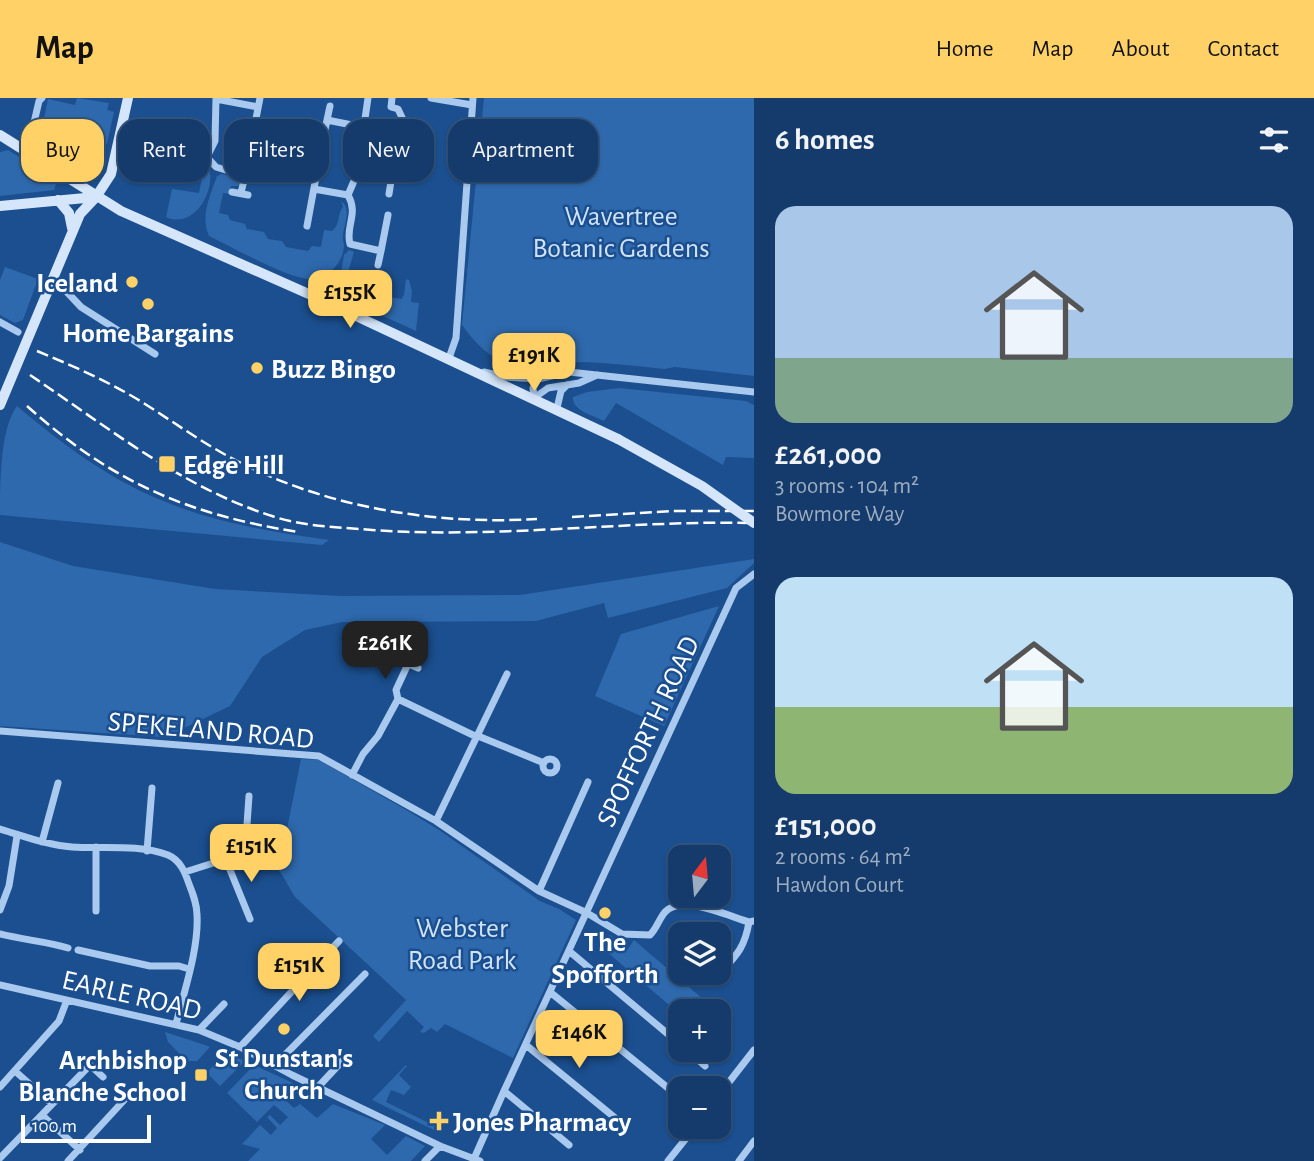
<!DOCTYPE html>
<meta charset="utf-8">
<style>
body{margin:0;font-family:"Alegreya Sans",sans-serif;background:#214673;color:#f1f3f6;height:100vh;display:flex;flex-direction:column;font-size:26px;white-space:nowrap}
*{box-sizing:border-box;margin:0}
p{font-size:23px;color:#9dadc1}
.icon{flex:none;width:38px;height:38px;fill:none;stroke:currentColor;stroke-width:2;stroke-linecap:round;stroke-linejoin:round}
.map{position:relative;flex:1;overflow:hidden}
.sheet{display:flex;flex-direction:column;background:#143b6b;width:560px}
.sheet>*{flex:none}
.hud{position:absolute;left:21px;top:21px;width:626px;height:63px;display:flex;gap:14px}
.needle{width:46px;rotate:16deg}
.controls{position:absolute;left:668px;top:747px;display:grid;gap:14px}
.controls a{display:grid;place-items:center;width:63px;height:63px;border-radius:14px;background:#143b6b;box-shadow:0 2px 5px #0004,0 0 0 2px #33557e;font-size:35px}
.scale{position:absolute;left:21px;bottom:18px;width:130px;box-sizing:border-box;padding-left:7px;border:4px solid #fff;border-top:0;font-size:19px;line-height:24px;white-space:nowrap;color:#fff;-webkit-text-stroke:5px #1b4f8f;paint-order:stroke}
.price{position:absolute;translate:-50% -60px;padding:0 16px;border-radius:14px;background:#ffd166;color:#111;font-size:23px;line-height:46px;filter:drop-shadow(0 2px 4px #0008)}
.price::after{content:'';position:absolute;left:50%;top:42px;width:21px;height:16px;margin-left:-10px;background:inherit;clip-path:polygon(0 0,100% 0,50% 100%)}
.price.on{background:#222;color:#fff}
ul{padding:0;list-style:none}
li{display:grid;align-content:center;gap:14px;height:371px;padding:0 21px}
li span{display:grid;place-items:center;height:217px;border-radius:21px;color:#555}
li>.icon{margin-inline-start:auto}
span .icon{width:126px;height:126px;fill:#fffc;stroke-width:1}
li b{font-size:30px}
h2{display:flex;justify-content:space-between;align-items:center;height:84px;padding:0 21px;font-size:30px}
.tag{padding:0 24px;border-radius:21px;background:#143b6b;box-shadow:0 2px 5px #0004,0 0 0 2px #33557e;font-size:24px;line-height:63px}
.tag.on{background:#ffd166;color:#111}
header{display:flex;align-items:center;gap:42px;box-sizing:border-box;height:98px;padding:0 35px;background:#ffd166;color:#111}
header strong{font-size:33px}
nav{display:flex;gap:38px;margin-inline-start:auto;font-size:24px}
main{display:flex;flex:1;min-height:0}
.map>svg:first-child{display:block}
</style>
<header>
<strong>Map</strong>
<nav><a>Home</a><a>Map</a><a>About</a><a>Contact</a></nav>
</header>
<main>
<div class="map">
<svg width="754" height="1063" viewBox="0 0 754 1063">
<rect width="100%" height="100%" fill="#1b4f8f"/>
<path fill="#2e69ad" d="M77 0 109 5 107 12 114 14 107 46 65 37 59 56 48 53 37 48 35 44 42 30 48 1 75 7Z
M484 0H754V278L675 269 664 271C637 268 609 265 582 264 568 264 553 269 539 270 504 272 481 254 462 227Z
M8 52 57 83 54 92 0 98V54Z
M205 64C221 79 199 134 166 119L172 91 199 95Z
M222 76 235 79 239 85V88H231L230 96 223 95 219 115 228 117 230 122 245 126 247 131 264 134 268 141 282 143 286 149 308 153 312 148 321 149 324 132 332 133C340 128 337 116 343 109L341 103C352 111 344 126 343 137 342 141 344 144 344 148 343 165 326 184 308 181 283 178 234 150 209 138 200 117 210 99 217 78Z
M349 152 354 154 347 178 348 181 355 183 357 188 374 191 378 197 401 201 404 197 406 181 409 182 412 193 411 204 419 205 416 233 350 203 341 190 340 180 344 157Z
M5 169 38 181 23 222 15 225 0 217V182Z
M619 290 746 303 754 307V360L726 359 723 367 616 305 604 323C593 317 572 313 573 299L587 294Z
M17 308C61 345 107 380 161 402 215 425 272 434 329 442L322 447 0 417C0 386 0 330 17 308Z
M0 444 73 468 215 491 340 498 520 497 754 461V465L727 490 608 520 604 505 536 523 342 524 305 532 262 559 230 608 184 630 177 640 0 628Z
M719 508 664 628 595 598 621 536Z
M301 661 319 662 408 713 439 732 540 803 559 811 576 822 513 960 445 926 437 934 431 930 424 935 420 934 424 929 407 913 379 944 373 938 406 902 295 799C285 783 284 776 269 762L271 758H279L282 756Z
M610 837 627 852 634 842 717 913 681 914V917L600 848 603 842Z
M165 934 205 947 210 949 197 963H187L168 944Z
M221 953 245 963 220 988 207 975 217 963 218 956Z
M254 967 293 985 281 998 294 1010 300 1006 317 1020 333 1006 385 1027 371 1041 387 1057 406 1038 425 1048 411 1063H248L260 1051 242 1046 260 1027 271 1037 277 1030 267 1019 270 1017 280 1027 288 1019 274 1007 257 1024 227 995Z
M406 967 407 968 399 977 411 989 404 997 391 992 386 1004 437 1029 434 1032 372 1002Z"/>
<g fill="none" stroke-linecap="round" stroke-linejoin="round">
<path stroke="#a9c9ee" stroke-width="7" d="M216 0 215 43 207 59 216 69 245 78
M368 0 357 76 348 97C359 116 345 128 350 146L381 153 388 117
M392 0 391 9 398 11 406 28
M431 0 472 7
M216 1 258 9
M327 22 330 8
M252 41 260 0
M20 50 33 29 39 3 42 0
M170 53 207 59
M167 63 174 36
M318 65 327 22 362 29
M357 76 391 83 398 50
M314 91 348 97
M232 94 248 97
M241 95 248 65
M389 96 391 83
M307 128 316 79
M378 167 381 153
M53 179 81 209 155 256
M0 224 18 234
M449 260 456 240 473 0
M484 274 505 279 538 281 569 274 754 294
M534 300 548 290 579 285 597 277
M534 300 533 290 538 281
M557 310 561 293 567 287
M393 559 418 570
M398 601 477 639
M0 633 319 658 436 723 539 793 587 815 622 836 650 837C657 830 659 821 665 814 682 796 728 818 749 824L754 823
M478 638 544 665
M543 668a7 7 0 1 1 14 0a7 7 0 1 1-14 0Z
M352 677 363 656 378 638 398 601 396 592 408 566
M436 723 507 576
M0 731C24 738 46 747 72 749 103 751 138 746 168 757 180 762 185 774 189 786 193 796 197 806 197 817 199 850 184 894 176 926
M42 744 58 685
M96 749V813
M147 753 152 690
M245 755 249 698
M226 762 250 821
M185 774 245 755H256
M539 793 588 684
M0 812 9 788 17 738
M0 836C23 842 45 843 68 850
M78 852 150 868H179L189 871
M569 853 681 947
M722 873C738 856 745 848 749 824
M0 887 199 932 240 949 292 977 440 1048 480 1063
M550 894 668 990
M199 932 224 906
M526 947 614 1019
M240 949 339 843
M687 952 705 968
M275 967 365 876
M15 973 52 1006
M0 989 59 923 67 902
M318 989 346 959
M504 993 569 1047
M719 997 754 952
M42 1017 80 1052
M0 1060 90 967 103 979
M68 1063 127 999
M425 1063 440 1048
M473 1063 504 993 736 490 754 476
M668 1063 695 1029
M739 1063 754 1043"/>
<path stroke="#d6e6fa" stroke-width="10" d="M0 37 121 113 320 201 618 341
M58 102 69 115 72 130
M0 108 96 99
M0 307 80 116 96 99 111 76 128 0"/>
<path stroke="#fff" stroke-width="2.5" stroke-dasharray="12 5" stroke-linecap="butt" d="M37 253C71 267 105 282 137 301 171 322 202 345 237 363 328 410 436 427 537 421
M30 277C106 328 183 390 272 418 304 429 338 429 372 432 499 441 627 422 754 425
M27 308C112 384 186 416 298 434
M572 419 672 413H754"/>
<path stroke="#d6e6fa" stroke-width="10" d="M618 341 702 388 754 425"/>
</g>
<g fill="#ffd166" stroke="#1b4f8f" stroke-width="2.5">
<circle cx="132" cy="184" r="7"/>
<circle cx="148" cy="206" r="7"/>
<circle cx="257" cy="270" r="7"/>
<rect x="158" y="357" width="18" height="18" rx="3.5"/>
<circle cx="605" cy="815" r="7"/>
<circle cx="284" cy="931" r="7"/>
<rect x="194" y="970" width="14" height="14" rx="3.5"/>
<path d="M435.5 1012.5h7v7h7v7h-7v7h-7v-7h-7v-7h7z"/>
</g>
<g text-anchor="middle" stroke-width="5" stroke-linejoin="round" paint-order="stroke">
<g font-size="28" fill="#cfe3fa" stroke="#1b4f8f">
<text x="621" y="127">Wavertree<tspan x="621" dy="32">Botanic Gardens</tspan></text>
<text x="462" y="839">Webster<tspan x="462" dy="32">Road Park</tspan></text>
</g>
<g font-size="28" font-weight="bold" fill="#fff" stroke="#1b4f8f">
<text x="118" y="194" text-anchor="end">Iceland</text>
<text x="148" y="244">Home Bargains</text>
<text x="271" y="280" text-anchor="start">Buzz Bingo</text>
<text x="183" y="376" text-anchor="start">Edge Hill</text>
<text x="605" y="853">The<tspan x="605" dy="32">Spofforth</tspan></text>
<text x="284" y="969">St Dunstan's<tspan x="284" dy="32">Church</tspan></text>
<text x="187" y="971" text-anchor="end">Archbishop<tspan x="187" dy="32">Blanche School</tspan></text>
<text x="453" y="1033" text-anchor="start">Jones Pharmacy</text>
</g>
<g font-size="28" fill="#fff" stroke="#1b4f8f">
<text transform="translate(211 631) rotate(5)" y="10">SPEKELAND ROAD</text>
<text transform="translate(647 633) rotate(-65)" y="10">SPOFFORTH ROAD</text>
<text transform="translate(132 896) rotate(13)" y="10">EARLE ROAD</text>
</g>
</g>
</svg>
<div class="controls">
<a><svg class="needle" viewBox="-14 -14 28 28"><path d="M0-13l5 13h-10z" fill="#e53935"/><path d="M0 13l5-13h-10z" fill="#9dadc1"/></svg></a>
<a><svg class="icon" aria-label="layers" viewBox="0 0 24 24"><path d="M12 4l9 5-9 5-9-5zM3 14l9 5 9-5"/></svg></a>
<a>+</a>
<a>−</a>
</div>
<div class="scale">100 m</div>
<b class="price" style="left:350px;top:232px">£155K</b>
<b class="price" style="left:534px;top:295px">£191K</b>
<b class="price on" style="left:385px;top:583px">£261K</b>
<b class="price" style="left:251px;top:786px">£151K</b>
<b class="price" style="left:299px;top:905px">£151K</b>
<b class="price" style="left:579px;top:972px">£146K</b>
<div class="hud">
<a class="tag on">Buy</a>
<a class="tag">Rent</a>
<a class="tag">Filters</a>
<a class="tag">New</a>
<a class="tag">Apartment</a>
</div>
</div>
<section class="sheet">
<h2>6 homes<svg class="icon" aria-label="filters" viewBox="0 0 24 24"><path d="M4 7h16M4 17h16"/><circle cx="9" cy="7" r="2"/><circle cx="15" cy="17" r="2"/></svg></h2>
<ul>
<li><span style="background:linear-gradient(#a9c7e8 70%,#7fa58c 0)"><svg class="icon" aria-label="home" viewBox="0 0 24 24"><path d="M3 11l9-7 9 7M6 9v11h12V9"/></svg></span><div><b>£261,000</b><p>3 rooms · 104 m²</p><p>Bowmore Way</p></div></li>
<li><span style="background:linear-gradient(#bfe0f5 60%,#8fb573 0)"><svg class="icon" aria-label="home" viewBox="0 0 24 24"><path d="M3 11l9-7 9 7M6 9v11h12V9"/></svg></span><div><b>£151,000</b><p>2 rooms · 64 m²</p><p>Hawdon Court</p></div></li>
</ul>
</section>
</main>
